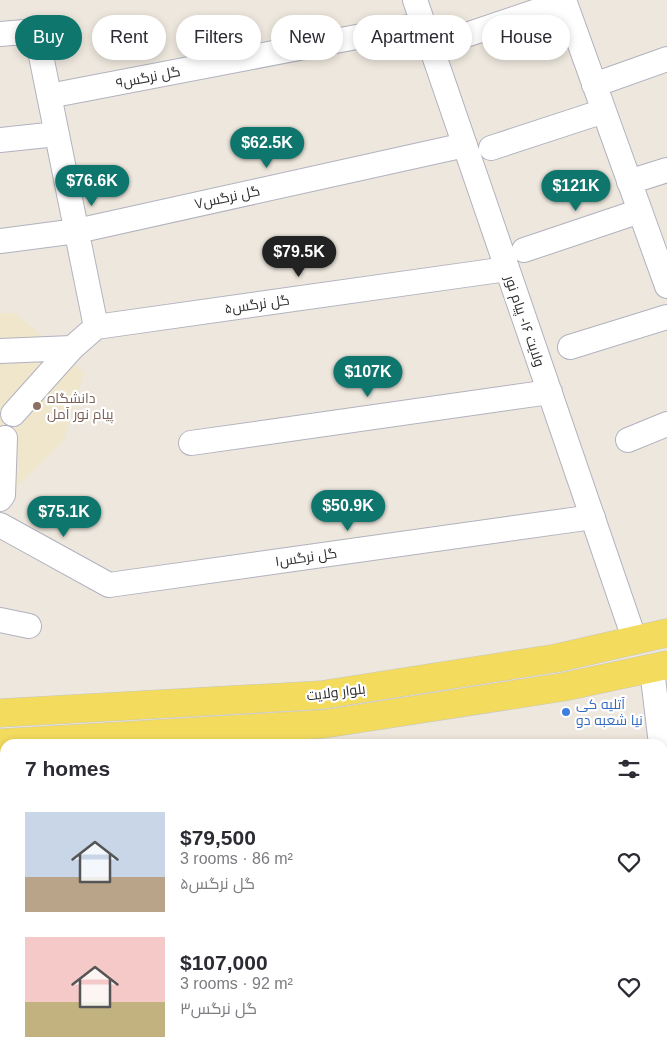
<!DOCTYPE html>
<meta charset="utf-8">
<style>
body{margin:0;font-family:Helvetica,Cairo,sans-serif;background:#f2f2f3;color:#2b2b33;height:100vh;display:flex;flex-direction:column;font-size:19px;white-space:nowrap}
*{box-sizing:border-box;margin:0}
p{font-size:16px;color:#7c7c81}
.icon{flex:none;width:28px;height:28px;fill:none;stroke:currentColor;stroke-width:2;stroke-linecap:round;stroke-linejoin:round}
.map{position:relative;flex:1;overflow:hidden}
.details{position:absolute;left:0px;top:739px;width:668px;height:321px;display:flex;flex-direction:column;background:#fff;border-radius:15px 15px 0 0;box-shadow:0 2px 8px #0003}
.details>*{flex:none}
.top-card{position:absolute;left:15px;top:15px;width:638px;height:45px;display:flex;gap:10px}
.price{position:absolute;translate:-50% -42px;padding:0 11px;border-radius:18px;background:#0f766e;color:#fff;font-size:16px;line-height:32px;filter:drop-shadow(0 1px 2px #0008)}
.price::after{content:'';position:absolute;left:50%;top:30px;width:15px;height:11px;margin-left:-8px;background:inherit;clip-path:polygon(0 0,100% 0,50% 100%)}
.price.on{background:#222;color:#fff}
ul{padding:0;list-style:none}
li{display:flex;align-items:center;gap:15px;height:125px;padding:0 25px}
li span{display:grid;place-items:center;flex:none;width:140px;height:100px;border-radius:0px;color:#555}
li>.icon{margin-inline-start:auto}
span .icon{width:60px;height:60px;fill:#fffc;stroke-width:1}
li b{font-size:21px}
h2{display:flex;justify-content:space-between;align-items:center;height:60px;padding:0 25px;font-size:21px}
.tag{padding:0 18px;border-radius:22px;background:#fff;box-shadow:0 2px 8px #0003;font-size:18px;line-height:45px}
.tag.on{background:#0f766e;color:#fff}
.map>svg:first-child{display:block}
</style>
<div class="map">
<svg width="667" height="1059" viewBox="0 0 667 1059">
<rect width="100%" height="100%" fill="#ede7dd"/>
<path fill="#efe6cc" d="M0 313H15L84 372 64 440 0 504Z"/>
<g fill="none" stroke-linecap="round" stroke-linejoin="round">
<defs>
<path id="minor" d="M415 0 635 641
M564 0 667 286
M0 34 36 31 96 327
M457 38 564 2
M594 85 667 59
M49 96 424 24
M0 140 57 134
M491 148 604 111
M629 182 667 170
M0 241 77 231 465 145
M524 250 640 211
M96 327 507 269
M570 347 667 317
M0 351 72 348
M13 414 72 348 96 327
M628 440 667 424
M191 443 550 392
M0 499 3 495 5 438
M0 525 109 585 593 517
M0 620 29 626
M652 670 661 744
M662 762 667 802
M662 828H667
M3 831H5
M662 1001H667
M529 1059V1055"/>
<path id="major" d="M0 713 321 695 557 658 667 633
M0 743 324 724 563 687 667 665"/>
</defs>
<use href="#minor" stroke="#b1b2bf" stroke-width="26"/>
<use href="#major" stroke="#c8c8c8" stroke-width="29"/>
<use href="#minor" stroke="#fff" stroke-width="24"/>
<use href="#major" stroke="#f2db5d" stroke-width="28"/>
</g>
<circle fill="#8d6e63" stroke="#fff" stroke-width="2" cx="37" cy="406" r="5"/>
<circle fill="#3f7fe0" stroke="#fff" stroke-width="2" cx="566" cy="712" r="5"/>
<g text-anchor="middle" stroke-width="4.5" stroke-linejoin="round" paint-order="stroke">
<g font-size="14" fill="#2b2b2b" stroke="#fff">
<text transform="translate(148 77) rotate(-11)" y="5">گل نرگس۹</text>
<text transform="translate(227 197) rotate(-12)" y="5">گل نرگس۷</text>
<text transform="translate(257 304) rotate(-8)" y="5">گل نرگس۵</text>
<text transform="translate(525 321) rotate(71)" y="5">ولایت ۱۶- پیام نور</text>
<text transform="translate(306 557) rotate(-8)" y="5">گل نرگس۱</text>
<text transform="translate(336 692) rotate(-7)" y="5">بلوار ولایت</text>
</g>
<g font-size="14" fill="#785e54" stroke="#fff" text-anchor="start">
<text x="47" y="403">دانشگاه<tspan x="47" dy="16">پیام نور آمل</tspan></text>
</g>
<g font-size="14" fill="#366cbe" stroke="#fff" text-anchor="start">
<text x="576" y="709">آتلیه کی<tspan x="576" dy="16">نیا شعبه دو</tspan></text>
</g>
</g>
</svg>
<b class="price" style="left:267px;top:169px">$62.5K</b>
<b class="price" style="left:92px;top:207px">$76.6K</b>
<b class="price" style="left:576px;top:212px">$121K</b>
<b class="price on" style="left:299px;top:278px">$79.5K</b>
<b class="price" style="left:368px;top:398px">$107K</b>
<b class="price" style="left:348px;top:532px">$50.9K</b>
<b class="price" style="left:64px;top:538px">$75.1K</b>
<div class="top-card">
<a class="tag on">Buy</a>
<a class="tag">Rent</a>
<a class="tag">Filters</a>
<a class="tag">New</a>
<a class="tag">Apartment</a>
<a class="tag">House</a>
</div>
<section class="details">
<h2>7 homes<svg class="icon" aria-label="filters" viewBox="0 0 24 24"><path d="M4 7h16M4 17h16"/><circle cx="9" cy="7" r="2"/><circle cx="15" cy="17" r="2"/></svg></h2>
<ul>
<li><span style="background:linear-gradient(#c9d6e8 65%,#b9a48a 0)"><svg class="icon" aria-label="home" viewBox="0 0 24 24"><path d="M3 11l9-7 9 7M6 9v11h12V9"/></svg></span><div><b>$79,500</b><p>3 rooms · 86 m²</p><p>گل نرگس۵</p></div><svg class="icon" aria-label="heart" viewBox="0 0 24 24"><path d="M12 20l-8-8c-3-5 5-10 8-4 3-6 11-1 8 4z"/></svg></li>
<li><span style="background:linear-gradient(#f6c9c9 65%,#c2b280 0)"><svg class="icon" aria-label="home" viewBox="0 0 24 24"><path d="M3 11l9-7 9 7M6 9v11h12V9"/></svg></span><div><b>$107,000</b><p>3 rooms · 92 m²</p><p>گل نرگس۳</p></div><svg class="icon" aria-label="heart" viewBox="0 0 24 24"><path d="M12 20l-8-8c-3-5 5-10 8-4 3-6 11-1 8 4z"/></svg></li>
</ul>
</section>
</div>
